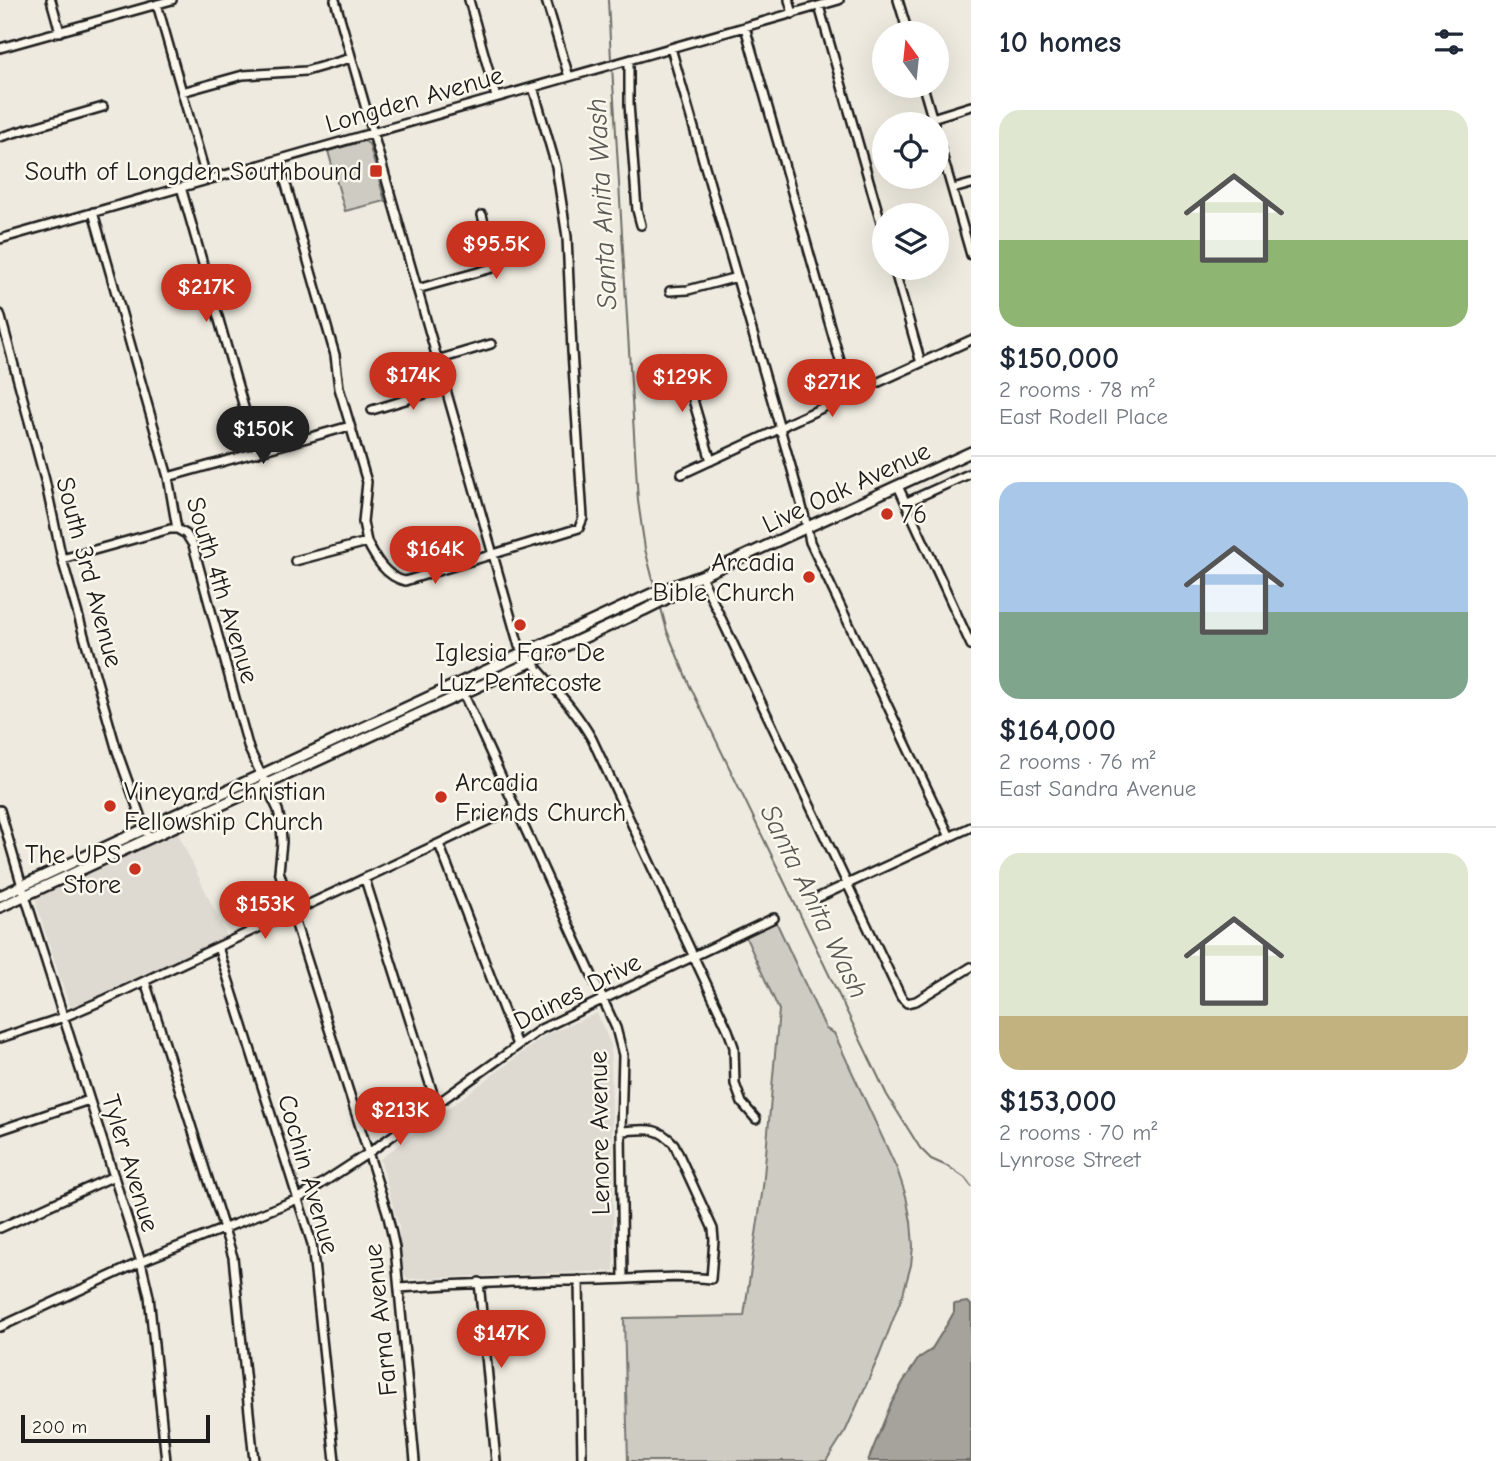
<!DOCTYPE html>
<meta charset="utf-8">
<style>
body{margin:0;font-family:"Comic Neue",sans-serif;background:#f2f2f3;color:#1f2937;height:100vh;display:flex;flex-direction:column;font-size:26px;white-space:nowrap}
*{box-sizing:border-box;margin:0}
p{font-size:23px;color:#747a83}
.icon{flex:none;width:38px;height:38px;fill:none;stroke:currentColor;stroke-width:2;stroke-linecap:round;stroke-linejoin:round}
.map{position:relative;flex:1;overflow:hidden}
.side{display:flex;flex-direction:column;background:#fff;width:525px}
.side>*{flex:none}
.needle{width:46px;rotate:345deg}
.tools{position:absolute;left:872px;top:21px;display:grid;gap:14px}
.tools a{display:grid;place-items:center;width:77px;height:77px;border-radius:50%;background:#fff;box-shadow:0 7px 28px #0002;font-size:35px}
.scale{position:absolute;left:21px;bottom:18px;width:189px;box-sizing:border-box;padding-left:7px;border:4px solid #1c1c1c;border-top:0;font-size:19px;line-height:24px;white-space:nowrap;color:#1c1c1c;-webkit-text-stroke:5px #fbf7ec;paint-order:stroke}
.price{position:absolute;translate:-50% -60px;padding:0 16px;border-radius:24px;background:#c8321e;color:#fff;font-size:23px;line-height:46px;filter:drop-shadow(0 2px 4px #0008)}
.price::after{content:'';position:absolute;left:50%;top:42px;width:21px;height:16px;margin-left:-10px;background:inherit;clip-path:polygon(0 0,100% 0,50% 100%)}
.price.on{background:#222;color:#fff}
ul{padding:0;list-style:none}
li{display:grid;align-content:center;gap:14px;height:371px;padding:0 28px}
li+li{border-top:2px solid #e0e1e3}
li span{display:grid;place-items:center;height:217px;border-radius:21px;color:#555}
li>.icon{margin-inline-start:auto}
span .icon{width:126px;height:126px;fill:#fffc;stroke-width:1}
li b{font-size:30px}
h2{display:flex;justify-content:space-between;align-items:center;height:84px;padding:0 28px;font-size:30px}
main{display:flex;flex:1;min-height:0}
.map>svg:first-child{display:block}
</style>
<main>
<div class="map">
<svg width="971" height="1461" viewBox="0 0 971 1461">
<rect width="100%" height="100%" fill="#eeeadf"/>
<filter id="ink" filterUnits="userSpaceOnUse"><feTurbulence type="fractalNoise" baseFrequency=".0143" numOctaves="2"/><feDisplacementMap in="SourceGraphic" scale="14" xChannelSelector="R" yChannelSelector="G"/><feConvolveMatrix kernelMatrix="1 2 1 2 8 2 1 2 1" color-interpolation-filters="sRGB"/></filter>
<g filter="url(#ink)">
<path fill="#dedad1" d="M177 831 227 937 76 1006 69 1005 36 904 37 898 39 895Z
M597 1013 611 1045 614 1271 408 1279 402 1271 399 1227 380 1159 546 1035Z"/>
<path fill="#ceccc2" stroke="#75746f" stroke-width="2" d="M364 141 369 144 385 201 345 211 328 151Z
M773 915 826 1029 834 1033 897 1169 906 1196 911 1222 913 1246 911 1265 903 1294 879 1356 846 1430 826 1461H628L624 1318 744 1316 763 1187 779 1010 742 929Z"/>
<path fill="#a6a39d" stroke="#6f6d69" stroke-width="2" d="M967 1302 971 1305V1461H868L891 1404 903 1382 919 1358 931 1350 949 1321 954 1312V1304Z"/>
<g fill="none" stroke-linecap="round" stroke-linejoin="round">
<path stroke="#6f6d69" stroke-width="2" d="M608 0 611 60
M612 66 638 501 645 549 654 584
M661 608 667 631 689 684 887 1095 920 1148 931 1159 949 1167 965 1178 971 1186"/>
<defs>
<path id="minor" d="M51 0 60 32
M335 0 519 646C544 679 571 702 592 739L728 1030 734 1047 735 1084 742 1103 756 1119
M469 0 496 97
M546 0 569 77
M789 0 793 14
M898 0 908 33
M157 4 207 180
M819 6 884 233
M745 27 850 396
M0 48 172 0
M671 48 792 470 804 514 810 542 950 837
M629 60V104L637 210 641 225
M923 86 934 124
M182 92 243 75 306 71 351 58
M932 118 971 106
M936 133 971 255
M0 137 103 107
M279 160 335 355 339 388 367 482 363 522 367 542
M181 187 257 453
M953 189 971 184
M93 212 168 477 177 529 186 534 193 545 249 749 278 810 281 825 282 842 279 871 387 1212 395 1248 415 1461
M0 239 839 0
M894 268 921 363
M417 289 496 267 482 215
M670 291 688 290 737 277
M0 314 45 480 62 559 117 751 146 832
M681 359 711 461
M437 360 491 344
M372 410 445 388
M682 474 773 432 789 423 971 340
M168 477 350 426
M898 486 971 645
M907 502 971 473
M62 559 170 529H177
M295 561 367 542C375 558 386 577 405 581L579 528 583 518 572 351 567 237 556 166 533 87
M701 576 901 997 907 1003 916 1001 971 967
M459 684 616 1028 623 1055 621 1131 623 1279
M0 810 22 886 141 1262 149 1296 166 1461
M439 844 517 1045
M365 879 436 1103
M819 897 971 827
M218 947 312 1244 335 1461
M145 981 233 1257 254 1461
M0 1038 64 1017 106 999 515 808
M0 1130 89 1100
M0 1228 114 1176
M579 1280 582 1461
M479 1282 496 1461
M399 1288C468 1283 535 1281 603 1280 639 1279 676 1275 711 1279L714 1240 713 1229 674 1144C657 1125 645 1130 621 1131
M0 1327 147 1259 298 1199 367 1154 541 1029 774 918"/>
<path id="major" d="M0 896 651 594 701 576 971 452
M0 907 644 610 664 600 688 585"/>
</defs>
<use href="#minor" stroke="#1c1c1c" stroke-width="12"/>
<use href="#major" stroke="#1c1c1c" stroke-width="14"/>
<use href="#minor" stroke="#fbf7ec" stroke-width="7"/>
<use href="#major" stroke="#fbf7ec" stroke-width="9"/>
</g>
</g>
<g fill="#c8321e" stroke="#fbf7ec" stroke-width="2.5">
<rect x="369" y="164" width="14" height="14" rx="3.5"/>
<circle cx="887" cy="514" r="7"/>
<circle cx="809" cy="577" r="7"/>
<circle cx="520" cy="625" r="7"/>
<circle cx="441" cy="797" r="7"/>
<circle cx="110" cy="806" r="7"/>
<circle cx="135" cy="869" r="7"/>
</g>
<g text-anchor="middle" stroke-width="5" stroke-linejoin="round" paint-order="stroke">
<g font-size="26" fill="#1c1c1c" stroke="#fbf7ec">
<text transform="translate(414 99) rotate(-16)" y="9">Longden Avenue</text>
<text transform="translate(846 487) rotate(-25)" y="9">Live Oak Avenue</text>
<text transform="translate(90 572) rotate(75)" y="9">South 3rd Avenue</text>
<text transform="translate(223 590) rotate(73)" y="9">South 4th Avenue</text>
<text transform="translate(577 991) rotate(-27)" y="9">Daines Drive</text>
<text transform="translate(599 1133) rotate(-91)" y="9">Lenore Avenue</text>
<text transform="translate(131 1163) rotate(73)" y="9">Tyler Avenue</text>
<text transform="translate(309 1174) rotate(74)" y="9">Cochin Avenue</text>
<text transform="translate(380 1320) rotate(-96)" y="9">Farna Avenue</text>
</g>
<g font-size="26" fill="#1c1c1c" stroke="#fbf7ec" text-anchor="end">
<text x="362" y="180">South of Longden Southbound</text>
<text x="901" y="523" text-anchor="start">76</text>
<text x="795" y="571">Arcadia<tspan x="795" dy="30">Bible Church</tspan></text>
<text x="520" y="661" text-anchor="middle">Iglesia Faro De<tspan x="520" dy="30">Luz Pentecoste</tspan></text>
<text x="455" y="791" text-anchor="start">Arcadia<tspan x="455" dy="30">Friends Church</tspan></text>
<text x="124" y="800" text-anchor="start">Vineyard Christian<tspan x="124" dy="30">Fellowship Church</tspan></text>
<text x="121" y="863">The UPS<tspan x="121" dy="30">Store</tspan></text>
</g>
<g font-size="28" font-style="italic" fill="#5a5956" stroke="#fbf7ec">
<text transform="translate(601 204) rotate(-93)" y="10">Santa Anita Wash</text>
<text transform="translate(815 901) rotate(64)" y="10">Santa Anita Wash</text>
</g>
</g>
</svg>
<div class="tools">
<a><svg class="needle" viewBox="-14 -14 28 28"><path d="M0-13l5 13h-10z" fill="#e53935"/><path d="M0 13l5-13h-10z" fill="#747a83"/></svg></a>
<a><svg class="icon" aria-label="locate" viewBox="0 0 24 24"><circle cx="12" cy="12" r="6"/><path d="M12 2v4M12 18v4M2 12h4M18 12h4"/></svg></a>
<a><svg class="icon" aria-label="layers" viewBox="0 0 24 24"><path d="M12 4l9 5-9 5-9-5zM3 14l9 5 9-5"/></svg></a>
</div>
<div class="scale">200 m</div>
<b class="price" style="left:496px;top:281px">$95.5K</b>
<b class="price" style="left:206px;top:324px">$217K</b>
<b class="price" style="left:413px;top:412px">$174K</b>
<b class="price" style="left:682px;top:414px">$129K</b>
<b class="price" style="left:832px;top:419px">$271K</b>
<b class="price on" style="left:263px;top:466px">$150K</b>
<b class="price" style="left:435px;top:586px">$164K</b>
<b class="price" style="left:265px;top:941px">$153K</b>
<b class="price" style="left:400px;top:1147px">$213K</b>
<b class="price" style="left:501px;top:1370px">$147K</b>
</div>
<section class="side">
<h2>10 homes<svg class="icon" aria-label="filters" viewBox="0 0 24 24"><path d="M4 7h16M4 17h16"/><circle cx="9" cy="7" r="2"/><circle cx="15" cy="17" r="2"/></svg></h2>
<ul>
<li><span style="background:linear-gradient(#dfe7d0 60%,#8fb573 0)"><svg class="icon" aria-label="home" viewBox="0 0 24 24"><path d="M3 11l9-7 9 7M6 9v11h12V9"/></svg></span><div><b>$150,000</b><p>2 rooms · 78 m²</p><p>East Rodell Place</p></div></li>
<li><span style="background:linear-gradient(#a9c7e8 60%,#7fa58c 0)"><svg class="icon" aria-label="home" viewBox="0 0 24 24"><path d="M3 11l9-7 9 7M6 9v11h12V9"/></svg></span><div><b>$164,000</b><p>2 rooms · 76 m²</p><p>East Sandra Avenue</p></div></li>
<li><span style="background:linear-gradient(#dfe7d0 75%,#c2b280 0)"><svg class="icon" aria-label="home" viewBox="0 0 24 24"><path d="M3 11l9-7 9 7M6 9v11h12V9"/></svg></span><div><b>$153,000</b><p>2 rooms · 70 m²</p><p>Lynrose Street</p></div></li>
</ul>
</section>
</main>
